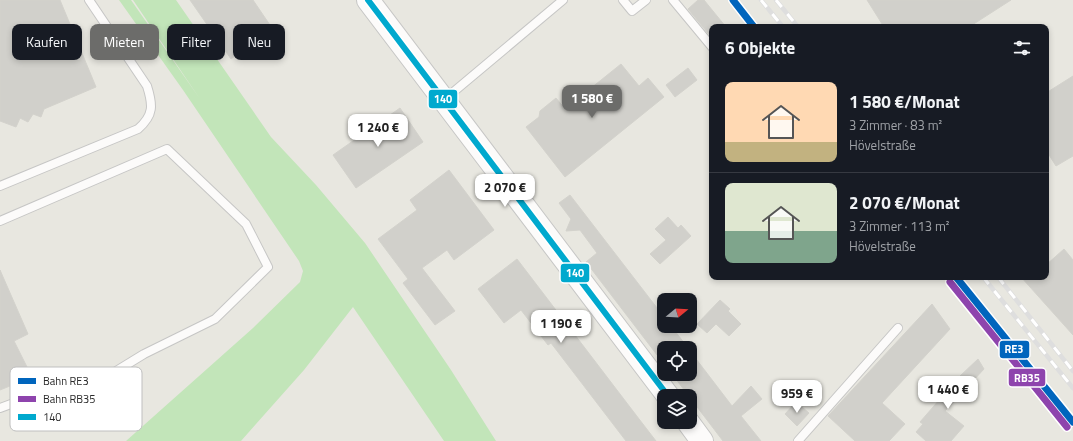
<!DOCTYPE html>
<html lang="de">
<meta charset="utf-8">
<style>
body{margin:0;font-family:"Titillium Web",sans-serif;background:#20242c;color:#f1f3f6;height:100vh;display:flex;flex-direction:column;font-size:15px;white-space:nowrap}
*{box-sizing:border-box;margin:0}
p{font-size:13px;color:#9ea1a6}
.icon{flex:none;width:22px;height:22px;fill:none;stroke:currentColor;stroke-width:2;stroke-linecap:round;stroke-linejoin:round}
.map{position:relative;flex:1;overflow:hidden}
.panel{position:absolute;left:709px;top:24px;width:340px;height:256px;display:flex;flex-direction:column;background:#171b24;border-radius:8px;box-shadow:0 2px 6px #0003}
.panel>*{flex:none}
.hud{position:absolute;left:12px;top:24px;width:380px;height:36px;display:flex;gap:8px}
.needle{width:26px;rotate:72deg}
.controls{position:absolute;left:657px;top:293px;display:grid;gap:8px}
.controls a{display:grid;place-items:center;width:40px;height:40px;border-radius:8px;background:#171b24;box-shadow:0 2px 6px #0003;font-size:20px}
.price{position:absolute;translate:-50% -34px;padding:0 9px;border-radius:8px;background:#fff;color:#222;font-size:13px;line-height:26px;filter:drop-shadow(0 1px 2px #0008)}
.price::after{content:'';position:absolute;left:50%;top:24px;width:12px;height:9px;margin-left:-6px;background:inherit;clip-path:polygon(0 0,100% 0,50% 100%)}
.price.current{background:#6c6c6a;color:#fff}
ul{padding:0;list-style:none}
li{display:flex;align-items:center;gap:12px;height:100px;padding:0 16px}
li+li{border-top:1px solid #363941}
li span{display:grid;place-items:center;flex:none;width:112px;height:80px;border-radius:8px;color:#555}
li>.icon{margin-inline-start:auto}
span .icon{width:48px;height:48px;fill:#fffc;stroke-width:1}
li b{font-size:17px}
h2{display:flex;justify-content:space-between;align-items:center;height:48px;padding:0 16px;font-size:17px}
.pill{padding:0 14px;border-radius:8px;background:#171b24;box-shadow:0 2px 6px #0003;font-size:14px;line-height:36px}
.pill.current{background:#6c6c6a;color:#fff}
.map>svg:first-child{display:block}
</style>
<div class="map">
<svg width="1073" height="441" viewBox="0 0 1073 441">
<rect width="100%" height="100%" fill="#e8e7e0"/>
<path fill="#c2e5b9" d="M119 0H131L200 99 133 0H176L271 137 316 185 365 243 451 370 496 441H444L353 307 304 370 241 441H126L253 328 300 282 303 271 299 261 183 90Z"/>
<path fill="#d1d0cb" stroke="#d3d2cc" d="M0 0H60L96 87 44 109 41 117 33 114 28 122 20 118 16 127 0 121Z
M190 0H253L272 28 231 59Z
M698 0H704L726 27H712V38L688 9Z
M867 0H1011L969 27H884Z
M621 64 639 86 648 78 664 97 565 177 526 127 539 117 540 111 556 98 565 109Z
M688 68 697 80 675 97 666 85Z
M1073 76V156L1056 166 1046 150V93Z
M400 108 423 142 356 188 333 155Z
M449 170 494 230 454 260 447 250 422 268 455 311 435 325 403 283 408 279 378 239 417 210 410 200Z
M570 195 664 317V326H671L688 348H664V364L586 262 597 253 580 230 566 231 571 219 559 203Z
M668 217 678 228 681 225 691 236 660 264 650 254 666 240 655 229Z
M1064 249 1073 260V335L1021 277H1046V265Z
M517 259 636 415 656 441H626L551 343 548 345 521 310 504 323 478 289Z
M0 270 28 334 14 341 32 377 0 390Z
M720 300 730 309 728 311 741 324 729 336 716 324 707 333 697 324Z
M932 304 950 329 882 403 905 424 889 441H855L828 416Z
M690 351 732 406 751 386 762 399 741 416 761 441H723L672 374H690Z
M978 359 984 369 945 411 964 426 951 441H926L916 432 923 424 920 422 960 376Z
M796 402 809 413 797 426 785 414Z"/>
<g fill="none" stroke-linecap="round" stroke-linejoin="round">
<defs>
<path id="service" d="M623 0 632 11 646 0
M673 0 712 47
M445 99 563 0
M0 186 138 129C154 115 153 105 147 86L89 0
M0 221 167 149 246 224 268 267 215 319 144 354 113 373 76 380 0 408
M798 441 898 328"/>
<path id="secondary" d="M368 0 668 396
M688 422 702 441"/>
</defs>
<use href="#service" stroke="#c6c6c5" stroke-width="10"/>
<use href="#secondary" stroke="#c6c6c5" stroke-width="24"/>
<use href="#service" stroke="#fcfbfa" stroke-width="8"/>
<use href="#secondary" stroke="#fcfbfa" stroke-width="22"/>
<defs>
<path id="rail" d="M761 0 783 27
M776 0 798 27
M983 277 1073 388
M998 277 1073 371"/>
</defs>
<use href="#rail" stroke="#dedede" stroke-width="4.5"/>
<use href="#rail" stroke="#fff" stroke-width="3" stroke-dasharray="9" stroke-linecap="butt"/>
<defs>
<path id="bus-1" d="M368 0 668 396"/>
</defs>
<use href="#bus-1" stroke="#fff" stroke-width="9"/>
<use href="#bus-1" stroke="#00a9ce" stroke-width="6"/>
<defs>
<path id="rail-1" d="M733 0 754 27
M956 277 1073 422"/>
<path id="rail-2" d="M950 282 1067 427"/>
</defs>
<use href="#rail-1" stroke="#fff" stroke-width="10"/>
<use href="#rail-2" stroke="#fff" stroke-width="10"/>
<use href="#rail-1" stroke="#0065bd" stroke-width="7"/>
<use href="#rail-2" stroke="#8e44ad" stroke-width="7"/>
</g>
<rect x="10" y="367" width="132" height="64" rx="6" fill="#fff" stroke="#bfbfbf" stroke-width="1"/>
<rect x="18" y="378" width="18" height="6" fill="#0065bd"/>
<rect x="18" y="396" width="18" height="6" fill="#8e44ad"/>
<rect x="18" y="414" width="18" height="6" fill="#00a9ce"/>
<g font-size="11" fill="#2a2a2a">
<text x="43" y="385">Bahn RE3</text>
<text x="43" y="403">Bahn RB35</text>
<text x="43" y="421">140</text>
</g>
<g stroke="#fff" stroke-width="1.5">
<rect x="428" y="89" width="30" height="20" rx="4" fill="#00a9ce"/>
<rect x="560" y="263" width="30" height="20" rx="4" fill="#00a9ce"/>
<rect x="999" y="340" width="31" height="19" rx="4" fill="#0065bd"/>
<rect x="1008" y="368" width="38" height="19" rx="4" fill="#8e44ad"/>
</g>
<g font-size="11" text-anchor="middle" font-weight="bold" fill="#fff">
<text x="443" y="103">140</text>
<text x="575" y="277">140</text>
<text x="1014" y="353">RE3</text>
<text x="1027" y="382">RB35</text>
</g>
</svg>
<div class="controls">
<a><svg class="needle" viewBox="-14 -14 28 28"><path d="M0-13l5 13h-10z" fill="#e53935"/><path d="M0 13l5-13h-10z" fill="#9ea1a6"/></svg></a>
<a><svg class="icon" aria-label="locate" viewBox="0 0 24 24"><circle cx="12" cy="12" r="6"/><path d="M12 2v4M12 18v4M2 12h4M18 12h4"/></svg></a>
<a><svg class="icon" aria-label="layers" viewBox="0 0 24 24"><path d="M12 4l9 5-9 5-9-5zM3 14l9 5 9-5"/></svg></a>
</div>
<b class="price current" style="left:592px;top:119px">1 580 €</b>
<b class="price" style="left:378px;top:148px">1 240 €</b>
<b class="price" style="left:505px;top:208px">2 070 €</b>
<b class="price" style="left:561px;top:344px">1 190 €</b>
<b class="price" style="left:948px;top:410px">1 440 €</b>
<b class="price" style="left:797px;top:414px">959 €</b>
<div class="hud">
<a class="pill">Kaufen</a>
<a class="pill current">Mieten</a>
<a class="pill">Filter</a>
<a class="pill">Neu</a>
</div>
<section class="panel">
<h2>6 Objekte<svg class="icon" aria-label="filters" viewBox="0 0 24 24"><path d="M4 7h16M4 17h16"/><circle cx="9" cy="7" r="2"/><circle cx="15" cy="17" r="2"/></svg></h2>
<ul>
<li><span style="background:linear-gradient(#ffd9b3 75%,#c2b280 0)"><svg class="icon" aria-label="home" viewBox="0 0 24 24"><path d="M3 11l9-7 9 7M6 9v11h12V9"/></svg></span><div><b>1 580 €/Monat</b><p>3 Zimmer · 83 m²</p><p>Hövelstraße</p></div></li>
<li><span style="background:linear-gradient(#dfe7d0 60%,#7fa58c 0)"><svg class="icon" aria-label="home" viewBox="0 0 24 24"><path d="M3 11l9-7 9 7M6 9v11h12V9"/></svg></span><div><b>2 070 €/Monat</b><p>3 Zimmer · 113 m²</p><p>Hövelstraße</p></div></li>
</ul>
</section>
</div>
